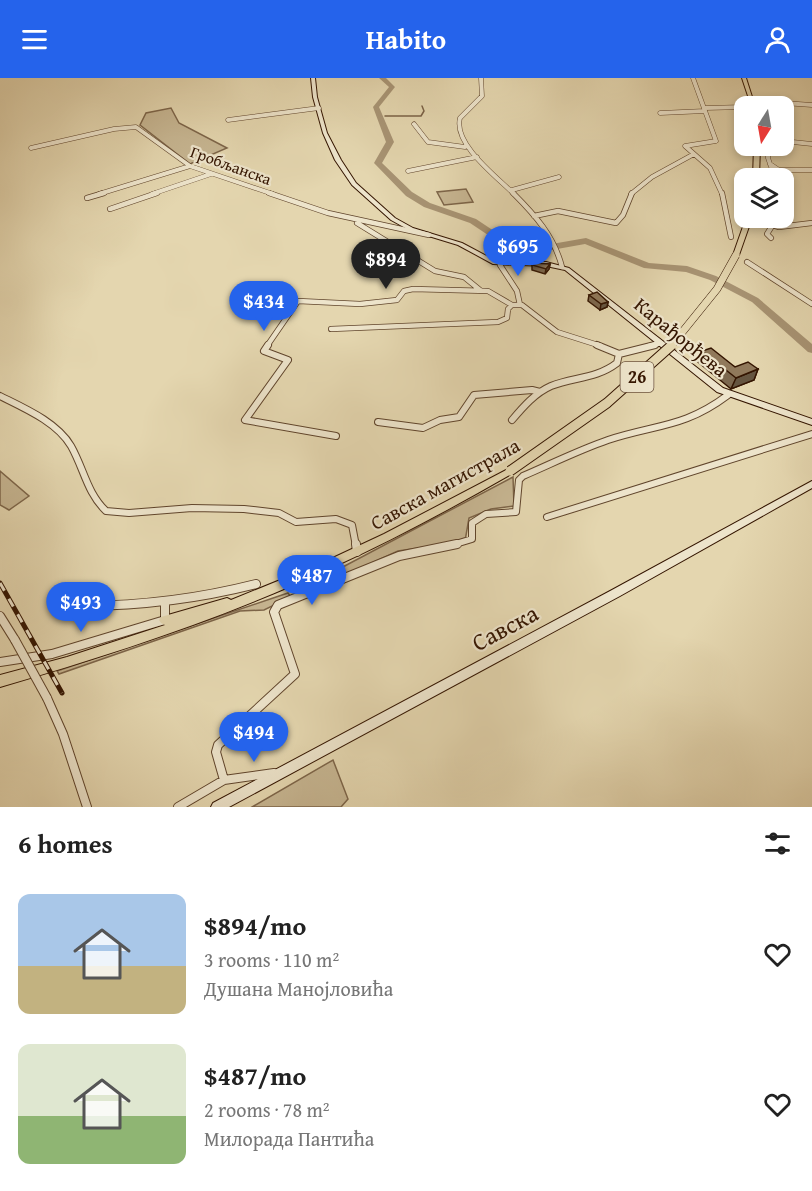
<!DOCTYPE html>
<meta charset="utf-8">
<style>
body{margin:0;font-family:"Gentium Book Plus",serif;background:#f6f6f6;color:#222;height:100vh;display:flex;flex-direction:column;font-size:22px;white-space:nowrap}
*{box-sizing:border-box;margin:0}
p{font-size:20px;color:#767676}
.icon{flex:none;width:33px;height:33px;fill:none;stroke:currentColor;stroke-width:2;stroke-linecap:round;stroke-linejoin:round}
.map{position:relative;height:729px;overflow:hidden}
.sheet{display:flex;flex-direction:column;background:#fff;flex:1}
.sheet>*{flex:none}
.needle{width:39px;rotate:191deg}
.buttons{position:absolute;left:734px;top:18px;display:grid;gap:12px}
.buttons a{display:grid;place-items:center;width:60px;height:60px;border-radius:12px;background:#fff;box-shadow:0 3px 9px #0003;font-size:30px}
.price{position:absolute;translate:-50% -51px;padding:0 14px;border-radius:21px;background:#2563eb;color:#fff;font-size:20px;line-height:39px;filter:drop-shadow(0 2px 3px #0008)}
.price::after{content:'';position:absolute;left:50%;top:36px;width:18px;height:14px;margin-left:-9px;background:inherit;clip-path:polygon(0 0,100% 0,50% 100%)}
.price.selected{background:#222;color:#fff}
ul{padding:0;list-style:none}
li{display:flex;align-items:center;gap:18px;height:150px;padding:0 18px}
li span{display:grid;place-items:center;flex:none;width:168px;height:120px;border-radius:12px;color:#555}
li>.icon{margin-inline-start:auto}
span .icon{width:72px;height:72px;fill:#fffc;stroke-width:1}
li b{font-size:26px}
h2{display:flex;justify-content:space-between;align-items:center;height:72px;padding:0 18px;font-size:26px}
header{display:flex;justify-content:space-between;align-items:center;height:78px;padding:0 18px;background:#2563eb;color:#fff;font-size:27px;font-weight:600}
.map>svg:first-child{display:block}
</style>
<header><svg class="icon" aria-label="menu" viewBox="0 0 24 24"><path d="M4 6h16M4 12h16M4 18h16"/></svg>Habito<svg class="icon" aria-label="person" viewBox="0 0 24 24"><circle cx="12" cy="8" r="4"/><path d="M4 21q1-7 8-7t8 7"/></svg></header>
<div class="map">
<svg width="812" height="729" viewBox="0 0 812 729">
<rect width="100%" height="100%" fill="#e4d6af"/>
<filter id="stains"><feTurbulence type="fractalNoise" baseFrequency=".00333" numOctaves="4"/><feColorMatrix values="0 0 0 0 .2 0 0 0 0 .09 0 0 0 0 .02 0 0 0 .5 -.17"/></filter>
<radialGradient id="worn" r=".72"><stop offset=".6" stop-color="#630" stop-opacity="0"/><stop offset="1" stop-color="#630" stop-opacity=".3"/></radialGradient>
<path fill="#c6b591" stroke="#7d6549" stroke-width="1.5" d="M171 30 179 45 227 70 190 86 140 47 146 35Z
M466 111 473 124 444 127 437 114Z
M0 393 29 418 9 432 0 427Z
M513 399 514 428 491 431 469 440 465 463 398 473 334 502 322 500Z
M288 515 291 519 264 532 240 533 59 596 57 593Z
M333 682 348 721 341 729H252Z"/>
<g fill="none" stroke-linecap="round" stroke-linejoin="round">
<path stroke="#7a6146" stroke-width="1.5" d="M385 38H421L424 33 422 28"/>
<path fill="#a89474" fill-rule="evenodd" d="M379 0H386L395 9 379 29 394 64 382 85 412 114 430 125 476 141 506 161 546 167 586 160 649 185 687 188 716 198 758 220 812 266V275L808 274 752 224 710 202 686 194 644 190 585 166 546 173 500 165 470 145 424 129 406 118 374 85 386 64 373 29 389 9Z"/>
<defs>
<path id="street-far3" d="M481 0 482 18 460 40C453 66 497 99 514 116
M693 0 716 63 685 68 710 90 722 116
M746 28 784 25 812 27
M705 30 744 29
M660 35 705 33
M228 42 319 30
M414 46 428 64 465 69
M783 63 812 66
M768 68V80L775 100
M31 70 114 51 136 49 190 88 273 116
M770 86 779 92H812
M408 93 477 79
M512 112 559 99
M99 116 190 88
M152 116 211 96
M631 116 652 99 694 76"/>
<path id="street-far2" d="M269 115 328 135 429 157
M513 115C535 137 554 158 562 189
M722 115 731 159
M87 120 104 115
M110 131 157 115
M534 138 558 133 616 145 623 137 632 115
M357 145 435 193 464 199 480 212
M772 147 779 149 812 145
M771 160 767 156 777 140
M747 184 812 226
M500 187 517 213 520 227
M331 251 498 244 507 240 508 231 512 227
M267 268 298 223 360 226 397 222 404 213 413 211 488 213 512 227H522L557 254 601 268
M649 268 661 265"/>
<path id="street-far1" d="M268 267 264 273 288 282 245 342 336 358
M597 267 619 276
M0 318C24 330 57 344 71 368 84 391 87 415 106 433L129 435 192 430 244 431 279 435 296 444 336 441 352 447 356 468
M512 342C523 329 535 315 551 308 574 299 596 301 617 285L619 276 655 267
M378 344 423 350 440 342 459 339 474 317 532 312 540 314
M547 439 812 356
M449 468 472 461V445L486 436 516 434 519 402 523 398C551 386 579 372 608 362 657 346 684 350 728 317"/>
<path id="street" d="M356 466 357 474
M55 527C124 530 189 523 256 506
M0 538 15 562
M0 584 52 576 165 542V524
M47 620 63 656 87 729
M224 702 216 674 218 667 295 596 274 534 278 527 399 478 457 466
M178 729 224 702 274 695"/>
<path id="secondary" d="M311 0H315L317 19 327 55 341 82 356 105 395 140 413 150 462 165 496 183 546 184 569 190 723 310 812 341V347L717 314 565 192 546 188 493 186 458 167 409 152 391 142 352 107 335 82 323 55 313 19Z
M812 403V410L620 518 229 729H211L213 725 612 512Z"/>
<path id="primary" d="M742 0H746L754 25 750 24Z
M754 68H760L759 100H753Z
M746 140H752L739 177 738 178H734L733 177Z
M510 390 513 391 515 393 513 395C454 429 393 462 331 490 224 540 113 576 0 609V597L67 579 165 547 161 545 159 542 161 539 227 520 231 522 322 485 384 456Z"/>
</defs>
<use href="#street-far3" stroke="#60452c" stroke-width="5"/>
<use href="#street-far2" stroke="#60452c" stroke-width="6"/>
<use href="#street-far1" stroke="#60452c" stroke-width="8"/>
<use href="#street" stroke="#60452c" stroke-width="10"/>
<use href="#secondary" stroke="#341501" stroke-width="2"/>
<use href="#primary" stroke="#341501" stroke-width="2"/>
<use href="#street-far3" stroke="#ede4cb" stroke-width="4"/>
<use href="#street-far2" stroke="#ede4cb" stroke-width="4.5"/>
<use href="#street-far1" stroke="#ede4cb" stroke-width="6"/>
<use href="#street" stroke="#ede4cb" stroke-width="8"/>
<use href="#secondary" fill="#ede4cb" fill-rule="evenodd"/>
<use href="#primary" fill="#e4d6af" fill-rule="evenodd"/>
<defs>
<path id="rail" d="M0 505 62 615"/>
</defs>
<use href="#rail" stroke="#341501" stroke-width="5"/>
<use href="#rail" stroke="#ede4cb" stroke-width="3" stroke-dasharray="9" stroke-linecap="butt"/>
<defs>
<path id="street-bridge" d="M15 562 47 620"/>
<path id="primary-bridge-far2" d="M752 24 753 28"/>
<path id="primary-bridge-far1" d="M671 268 717 211 736 177"/>
<path id="primary-bridge" d="M510 393 607 325 672 267"/>
</defs>
<use href="#street-bridge" stroke="#60452c" stroke-width="10" stroke-linecap="butt"/>
<use href="#primary-bridge-far2" stroke="#341501" stroke-width="7" stroke-linecap="butt"/>
<use href="#primary-bridge-far1" stroke="#341501" stroke-width="8" stroke-linecap="butt"/>
<use href="#primary-bridge" stroke="#341501" stroke-width="11" stroke-linecap="butt"/>
<use href="#street-bridge" stroke="#ede4cb" stroke-width="8"/>
<use href="#primary-bridge-far2" stroke="#e4d6af" stroke-width="5"/>
<use href="#primary-bridge-far1" stroke="#e4d6af" stroke-width="7"/>
<use href="#primary-bridge" stroke="#e4d6af" stroke-width="9"/>
</g>
<path fill="#7c684e" stroke="#341501" stroke-width="1.5" d="M550 186 549 191 545 196 532 192V187Z
M589 217 608 224 607 229 600 232 588 223Z
M702 273 735 289 758 291 754 302 731 311 698 284Z"/>
<path fill="#655540" stroke="#341501" stroke-width="1.5" d="M550 186 549 191 545 196 546 191Z
M608 224 607 229 600 232 601 226Z
M758 291 754 302 731 311 736 300Z"/>
<path fill="#90795b" stroke="#341501" stroke-width="1.5" d="M534 185 550 186 546 191 532 187Z
M597 214 608 224 601 226 589 217Z
M711 270 735 289 748 284 758 291 736 300 702 273Z"/>
<g text-anchor="middle" stroke-width="4.5" stroke-linejoin="round" paint-order="stroke">
<g font-size="16" fill="#341501" stroke="#ede4cb">
<text transform="translate(231 87) rotate(20)" y="6">Гробљанска</text>
</g>
<rect fill="#ede4cb" stroke="#6c533e" stroke-width="1.5" x="620.5" y="284" width="33" height="30" rx="4.5"/>
<g font-size="18" font-weight="bold" fill="#341501">
<text x="637" y="305">26</text>
</g>
<g font-size="20" fill="#341501" stroke="#ede4cb">
<text transform="translate(681 259) rotate(39)" y="7">Карађорђева</text>
<text transform="translate(445 406) rotate(-29)" y="7">Савска магистрала</text>
</g>
<g font-size="24" fill="#341501" stroke="#ede4cb">
<text transform="translate(505 550) rotate(-28)" y="8">Савска</text>
</g>
</g>
<rect width="100%" height="100%" filter="url(#stains)"/>
<rect width="100%" height="100%" fill="url(#worn)"/>
</svg>
<div class="buttons">
<a><svg class="needle" viewBox="-14 -14 28 28"><path d="M0-13l5 13h-10z" fill="#e53935"/><path d="M0 13l5-13h-10z" fill="#767676"/></svg></a>
<a><svg class="icon" aria-label="layers" viewBox="0 0 24 24"><path d="M12 4l9 5-9 5-9-5zM3 14l9 5 9-5"/></svg></a>
</div>
<b class="price" style="left:518px;top:199px">$695</b>
<b class="price selected" style="left:386px;top:212px">$894</b>
<b class="price" style="left:264px;top:254px">$434</b>
<b class="price" style="left:312px;top:528px">$487</b>
<b class="price" style="left:81px;top:555px">$493</b>
<b class="price" style="left:254px;top:685px">$494</b>
</div>
<section class="sheet">
<h2>6 homes<svg class="icon" aria-label="filters" viewBox="0 0 24 24"><path d="M4 7h16M4 17h16"/><circle cx="9" cy="7" r="2"/><circle cx="15" cy="17" r="2"/></svg></h2>
<ul>
<li><span style="background:linear-gradient(#a9c7e8 60%,#c2b280 0)"><svg class="icon" aria-label="home" viewBox="0 0 24 24"><path d="M3 11l9-7 9 7M6 9v11h12V9"/></svg></span><div><b>$894/mo</b><p>3 rooms · 110 m²</p><p>Душана Манојловића</p></div><svg class="icon" aria-label="heart" viewBox="0 0 24 24"><path d="M12 20l-8-8c-3-5 5-10 8-4 3-6 11-1 8 4z"/></svg></li>
<li><span style="background:linear-gradient(#dfe7d0 60%,#8fb573 0)"><svg class="icon" aria-label="home" viewBox="0 0 24 24"><path d="M3 11l9-7 9 7M6 9v11h12V9"/></svg></span><div><b>$487/mo</b><p>2 rooms · 78 m²</p><p>Милорада Пантића</p></div><svg class="icon" aria-label="heart" viewBox="0 0 24 24"><path d="M12 20l-8-8c-3-5 5-10 8-4 3-6 11-1 8 4z"/></svg></li>
</ul>
</section>
